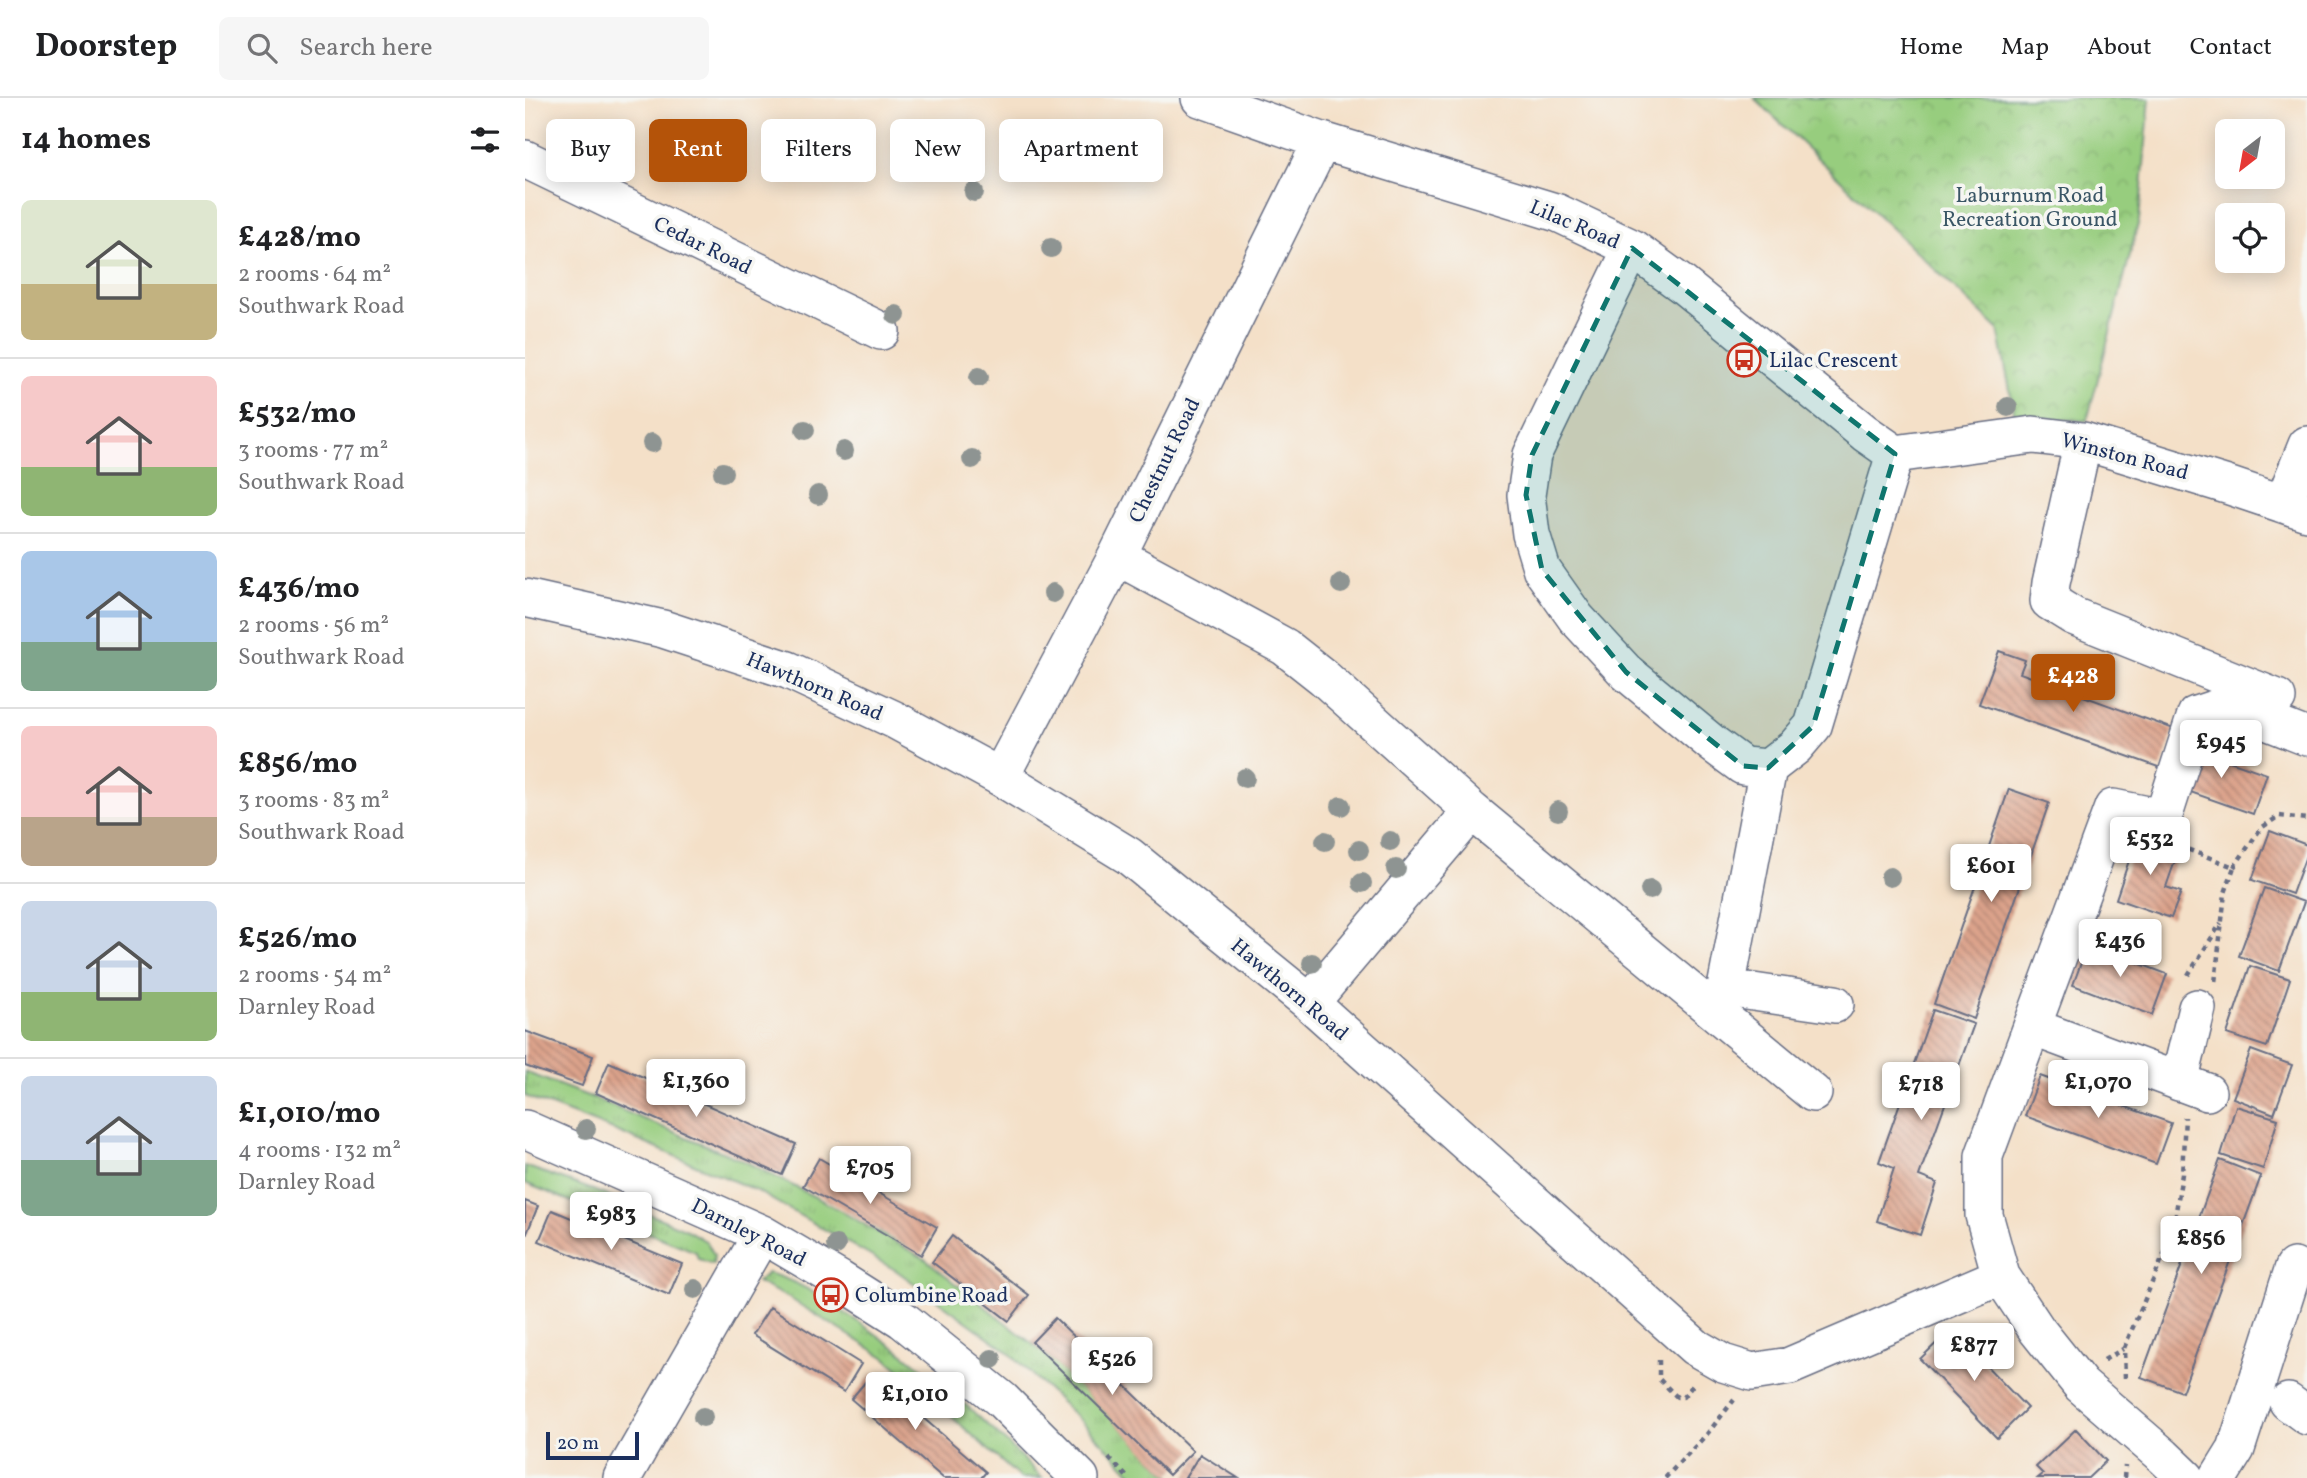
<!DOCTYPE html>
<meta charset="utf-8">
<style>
body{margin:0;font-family:Vollkorn,serif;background:#f6f6f6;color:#202124;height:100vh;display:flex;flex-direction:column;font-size:26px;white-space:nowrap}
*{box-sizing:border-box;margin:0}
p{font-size:23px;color:#757577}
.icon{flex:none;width:38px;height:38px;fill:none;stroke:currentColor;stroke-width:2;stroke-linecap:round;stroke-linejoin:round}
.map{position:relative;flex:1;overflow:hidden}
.sheet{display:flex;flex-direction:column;background:#fff;width:525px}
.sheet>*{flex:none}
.hud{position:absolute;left:21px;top:21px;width:665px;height:63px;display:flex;gap:14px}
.needle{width:46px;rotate:211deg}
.buttons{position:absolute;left:1690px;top:21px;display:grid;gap:14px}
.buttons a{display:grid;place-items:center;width:70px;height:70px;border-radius:10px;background:#fff;box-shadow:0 4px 18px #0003;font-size:35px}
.scale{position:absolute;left:21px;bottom:18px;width:93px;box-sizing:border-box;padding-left:7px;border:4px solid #1b2f5e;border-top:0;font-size:19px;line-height:24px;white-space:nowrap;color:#1b2f5e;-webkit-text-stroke:5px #f6f6f2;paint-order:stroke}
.price{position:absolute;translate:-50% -60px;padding:0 16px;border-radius:7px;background:#fff;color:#222;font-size:23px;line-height:46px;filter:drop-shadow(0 2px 4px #0008)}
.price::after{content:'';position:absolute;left:50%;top:42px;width:21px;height:16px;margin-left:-10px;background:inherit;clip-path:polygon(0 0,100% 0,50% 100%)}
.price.selected{background:#b45309;color:#fff}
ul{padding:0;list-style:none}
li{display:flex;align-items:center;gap:21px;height:175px;padding:0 21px}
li+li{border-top:2px solid #e0e0e0}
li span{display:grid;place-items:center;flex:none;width:196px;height:140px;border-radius:10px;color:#555}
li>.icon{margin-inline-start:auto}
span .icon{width:84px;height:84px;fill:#fffc;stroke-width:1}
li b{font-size:30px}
h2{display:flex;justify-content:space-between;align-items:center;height:84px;padding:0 21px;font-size:30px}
.pill{padding:0 24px;border-radius:10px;background:#fff;box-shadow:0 4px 18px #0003;font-size:24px;line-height:63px}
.pill.selected{background:#b45309;color:#fff}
header{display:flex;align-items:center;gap:42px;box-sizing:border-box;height:98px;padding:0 35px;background:#fff;border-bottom:2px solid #e0e0e0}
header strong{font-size:33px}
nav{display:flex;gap:38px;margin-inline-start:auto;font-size:24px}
.search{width:490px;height:63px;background:#f6f6f6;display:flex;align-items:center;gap:18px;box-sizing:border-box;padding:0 24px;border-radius:10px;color:#757577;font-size:26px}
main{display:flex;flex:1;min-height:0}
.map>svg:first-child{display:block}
</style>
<header>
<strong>Doorstep</strong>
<div class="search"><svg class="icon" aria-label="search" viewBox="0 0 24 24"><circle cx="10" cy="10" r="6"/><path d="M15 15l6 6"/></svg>Search here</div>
<nav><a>Home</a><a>Map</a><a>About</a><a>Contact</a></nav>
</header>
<main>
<section class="sheet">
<h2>14 homes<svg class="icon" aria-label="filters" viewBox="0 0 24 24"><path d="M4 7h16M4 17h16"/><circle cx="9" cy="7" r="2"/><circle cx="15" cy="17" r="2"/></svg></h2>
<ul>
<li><span style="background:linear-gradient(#dfe7d0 60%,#c2b280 0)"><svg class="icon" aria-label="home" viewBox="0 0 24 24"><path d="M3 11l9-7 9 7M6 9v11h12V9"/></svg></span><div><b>£428/mo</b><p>2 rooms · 64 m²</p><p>Southwark Road</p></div></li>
<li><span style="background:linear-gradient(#f6c9c9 65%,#8fb573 0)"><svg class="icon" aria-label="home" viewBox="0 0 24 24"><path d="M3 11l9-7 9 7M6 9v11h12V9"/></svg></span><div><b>£532/mo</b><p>3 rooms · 77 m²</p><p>Southwark Road</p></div></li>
<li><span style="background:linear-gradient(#a9c7e8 65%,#7fa58c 0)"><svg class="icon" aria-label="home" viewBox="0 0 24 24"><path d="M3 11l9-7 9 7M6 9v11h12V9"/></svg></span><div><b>£436/mo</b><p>2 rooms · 56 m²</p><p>Southwark Road</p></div></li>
<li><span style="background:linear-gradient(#f6c9c9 65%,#b9a48a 0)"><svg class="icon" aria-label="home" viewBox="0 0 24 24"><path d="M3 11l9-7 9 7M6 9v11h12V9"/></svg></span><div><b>£856/mo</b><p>3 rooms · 83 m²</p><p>Southwark Road</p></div></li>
<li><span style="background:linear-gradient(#c9d6e8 65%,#8fb573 0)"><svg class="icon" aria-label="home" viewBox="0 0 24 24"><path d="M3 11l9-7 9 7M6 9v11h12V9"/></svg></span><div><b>£526/mo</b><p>2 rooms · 54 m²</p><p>Darnley Road</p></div></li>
<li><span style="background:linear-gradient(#c9d6e8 60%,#7fa58c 0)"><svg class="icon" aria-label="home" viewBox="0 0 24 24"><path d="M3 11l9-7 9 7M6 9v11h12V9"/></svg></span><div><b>£1,010/mo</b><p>4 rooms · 132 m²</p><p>Darnley Road</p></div></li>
</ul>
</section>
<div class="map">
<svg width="1782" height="1380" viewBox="0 0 1782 1380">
<defs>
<pattern id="grass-tufts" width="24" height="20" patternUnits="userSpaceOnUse" patternTransform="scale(1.75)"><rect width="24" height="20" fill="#97cd7e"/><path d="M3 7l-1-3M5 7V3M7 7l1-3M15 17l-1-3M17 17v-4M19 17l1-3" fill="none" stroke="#82b06f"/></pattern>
<pattern id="park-crowns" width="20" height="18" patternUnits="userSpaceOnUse" patternTransform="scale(1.75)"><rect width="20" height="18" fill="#97cd7e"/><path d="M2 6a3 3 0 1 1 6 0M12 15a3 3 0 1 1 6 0" fill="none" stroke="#82b06f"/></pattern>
<pattern id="building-back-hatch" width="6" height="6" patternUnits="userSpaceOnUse" patternTransform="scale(1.75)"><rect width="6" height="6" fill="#dca38b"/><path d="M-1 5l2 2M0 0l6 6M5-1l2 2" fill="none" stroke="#b28575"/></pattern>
</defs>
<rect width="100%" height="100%" fill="#f6f6f2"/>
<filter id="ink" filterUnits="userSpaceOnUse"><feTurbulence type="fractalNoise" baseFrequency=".0143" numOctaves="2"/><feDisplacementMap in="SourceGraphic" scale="14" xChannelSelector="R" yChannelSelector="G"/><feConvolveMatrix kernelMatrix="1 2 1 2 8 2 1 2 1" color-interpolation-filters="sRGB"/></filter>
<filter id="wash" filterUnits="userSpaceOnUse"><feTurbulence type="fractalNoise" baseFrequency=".00686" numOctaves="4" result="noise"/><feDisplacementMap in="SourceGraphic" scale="28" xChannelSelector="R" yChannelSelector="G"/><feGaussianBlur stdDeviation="1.57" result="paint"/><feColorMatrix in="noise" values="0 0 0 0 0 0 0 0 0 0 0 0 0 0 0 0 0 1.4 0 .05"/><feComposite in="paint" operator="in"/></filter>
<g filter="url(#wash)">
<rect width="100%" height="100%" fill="#f4e0c8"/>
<path fill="url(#grass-tufts)" stroke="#597e6e" stroke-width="2" d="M0 974 68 1000 221 1064 298 1103 400 1161 529 1263 647 1380H611L558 1325 481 1252 372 1173 230 1092 91 1033 0 998Z
M0 1068 68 1092 162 1132 182 1144 189 1157 188 1166 173 1161 171 1154 0 1085Z
M242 1175C274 1183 296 1199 323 1217 394 1263 458 1319 517 1380H495L361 1260 264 1200 232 1184Z"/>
<path fill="url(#park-crowns)" stroke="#597e6e" stroke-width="2" d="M1229 0H1625L1614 122 1562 323 1490 318 1473 231Z"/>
<g id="blocks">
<path fill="url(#building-back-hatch)" d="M1474 553 1500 562 1495 575 1649 631 1636 670 1454 606Z
M1665 649 1742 676 1728 716 1651 689Z
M1484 691 1524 705 1449 921 1409 906Z
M1745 733 1782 747V755L1767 796 1727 782Z
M1613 736 1654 751 1641 789 1656 794 1646 820 1591 801Z
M1739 790 1779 804 1754 873 1714 858Z
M1563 846 1642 876 1627 917 1548 887Z
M1725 868 1765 881 1742 949 1702 936Z
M1408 912 1449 926 1394 1078 1412 1085 1395 1137 1352 1123 1369 1070 1354 1064Z
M0 933 68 958 57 988 0 968Z
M1726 952 1767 967 1749 1016 1708 1000Z
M84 964 271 1046 257 1077 71 995Z
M1515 978 1646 1025 1631 1066 1500 1018Z
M1711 1008 1753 1021 1738 1071 1696 1057Z
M294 1060 412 1129 396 1157 278 1088Z
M1695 1062 1736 1078 1657 1294 1616 1279Z
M0 1103 13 1108 0 1140Z
M27 1112 157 1166 144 1197 14 1143Z
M427 1138 504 1197 484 1223 407 1164Z
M245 1209 336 1266 319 1294 227 1237Z
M530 1220 668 1353 644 1377 507 1244Z
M1426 1231 1502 1310 1472 1340 1395 1261Z
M347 1276 461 1374 456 1380H418L326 1301Z
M1551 1331 1581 1363 1563 1380H1513L1518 1376 1511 1369Z
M675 1356 713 1380H660Z"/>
</g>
</g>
<g filter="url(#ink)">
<use href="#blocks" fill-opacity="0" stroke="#676d83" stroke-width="2"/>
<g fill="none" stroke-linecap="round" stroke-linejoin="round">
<defs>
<path id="minor" d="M675 0 797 43 1033 115 1107 150 1158 187 1340 335 1370 356
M0 61 356 233
M1107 150 1007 357 1001 397 1006 436 1017 472 1051 520 1101 574 1188 646 1218 668 1243 670 1270 649 1288 628 1370 356
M1558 343 1526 485 1524 503 1548 518 1752 600
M1370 356 1508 337 1558 343 1702 387 1782 414
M1758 406 1782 347
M592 458 760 549 798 579 947 713
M0 500 138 531 263 572 370 622 475 679 604 758 785 905 1170 1249 1198 1265 1227 1274 1265 1268 1476 1178
M1243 670 1201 890 1310 906
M475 679 592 458 797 43
M785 905 947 713 1288 995
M1507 929 1682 994
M1654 984 1672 910
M0 1031 237 1136 315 1182 378 1222 477 1302 555 1380
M1763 1304 1782 1318
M97 1380 237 1136
M1661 1380 1638 1358 1556 1287 1512 1232 1476 1178 1459 1117V1058L1588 710 1638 720 1671 617 1701 607 1782 639
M1693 1380 1711 1351 1769 1169"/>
</defs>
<use href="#minor" stroke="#676d83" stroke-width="40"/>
<path stroke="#676d83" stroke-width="4.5" stroke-dasharray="5 5" stroke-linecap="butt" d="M1654 748 1709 769 1700 795 1690 885
M1709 769 1736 730 1754 718 1782 721
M1663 877 1696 825
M1134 1262V1281L1152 1299H1158L1169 1286
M1579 1262 1598 1251
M1600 1280 1599 1250 1647 1138 1657 1076 1660 1019
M584 1360 603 1380
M1140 1380 1182 1336 1209 1302
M1599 1380 1600 1368"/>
<use href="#minor" stroke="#fff" stroke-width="37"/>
</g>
<g fill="#8e9492">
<circle cx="418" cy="45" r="10"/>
<circle cx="449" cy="94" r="10"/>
<circle cx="526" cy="150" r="10"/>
<circle cx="371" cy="217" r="10"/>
<circle cx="454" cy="279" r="10"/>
<circle cx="1483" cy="309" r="10"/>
<circle cx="280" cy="332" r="10"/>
<circle cx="127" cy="345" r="10"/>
<circle cx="319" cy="353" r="10"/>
<circle cx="447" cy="361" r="10"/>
<circle cx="198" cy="374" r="10"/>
<circle cx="293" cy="397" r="10"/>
<circle cx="816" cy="486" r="10"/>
<circle cx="528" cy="495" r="10"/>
<circle cx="720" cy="680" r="10"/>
<circle cx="816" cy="708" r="10"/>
<circle cx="1033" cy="713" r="10"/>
<circle cx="800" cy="743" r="10"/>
<circle cx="865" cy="743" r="10"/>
<circle cx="834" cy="752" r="10"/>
<circle cx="871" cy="771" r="10"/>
<circle cx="1365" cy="779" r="10"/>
<circle cx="837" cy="785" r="10"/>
<circle cx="1125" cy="792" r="10"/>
<circle cx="787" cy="865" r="10"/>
<circle cx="61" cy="1031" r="10"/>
<circle cx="311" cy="1147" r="10"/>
<circle cx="170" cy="1191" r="10"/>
<circle cx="467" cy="1261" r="10"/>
<circle cx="178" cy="1319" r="10"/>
</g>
</g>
<path fill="#0f766e" fill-opacity="0.2" stroke="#0f766e" stroke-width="5" stroke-dasharray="14 9" stroke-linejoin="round" d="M1107 150 1370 356 1288 628 1243 670 1218 668 1101 574 1017 472 1001 397 1007 357Z"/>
<defs>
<symbol id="bus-ring" viewBox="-11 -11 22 22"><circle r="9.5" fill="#f6f6f2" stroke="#c8321e" stroke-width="1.5"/><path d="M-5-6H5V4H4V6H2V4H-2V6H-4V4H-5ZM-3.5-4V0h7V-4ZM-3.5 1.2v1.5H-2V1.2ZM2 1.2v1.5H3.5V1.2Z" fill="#c8321e"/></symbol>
</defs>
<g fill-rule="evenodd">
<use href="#bus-ring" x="1200" y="243" width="38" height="38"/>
<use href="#bus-ring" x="287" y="1178" width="38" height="38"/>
</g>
<g text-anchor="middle" stroke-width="7" stroke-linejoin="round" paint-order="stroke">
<g font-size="21" fill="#3a5666" stroke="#f6f6f2">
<text x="1505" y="104">Laburnum Road<tspan x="1505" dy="24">Recreation Ground</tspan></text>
</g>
<g font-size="21" fill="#1b2f5e" stroke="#f6f6f2">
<text transform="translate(1050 126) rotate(23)" y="7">Lilac Road</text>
<text transform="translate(178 147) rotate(26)" y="7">Cedar Road</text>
<text transform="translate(1600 358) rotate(15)" y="7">Winston Road</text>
<text transform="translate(639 362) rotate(-64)" y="7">Chestnut Road</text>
<text transform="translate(290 588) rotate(23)" y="7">Hawthorn Road</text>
<text transform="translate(765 891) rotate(40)" y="7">Hawthorn Road</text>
<text transform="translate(224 1134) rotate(27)" y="7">Darnley Road</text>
</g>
<g font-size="21" fill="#1b2f5e" stroke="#f6f6f2" text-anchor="start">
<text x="1244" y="269">Lilac Crescent</text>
<text x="330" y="1204">Columbine Road</text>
</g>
</g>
</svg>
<div class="buttons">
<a><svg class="needle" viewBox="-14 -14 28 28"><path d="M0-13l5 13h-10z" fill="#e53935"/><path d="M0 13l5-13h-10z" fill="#757577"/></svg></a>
<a><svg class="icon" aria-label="locate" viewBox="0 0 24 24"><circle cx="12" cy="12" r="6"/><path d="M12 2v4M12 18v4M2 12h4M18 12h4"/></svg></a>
</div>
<div class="scale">20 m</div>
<b class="price selected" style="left:1548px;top:616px">£428</b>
<b class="price" style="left:1696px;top:682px">£945</b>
<b class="price" style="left:1625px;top:779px">£532</b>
<b class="price" style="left:1466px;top:806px">£601</b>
<b class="price" style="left:1595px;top:881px">£436</b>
<b class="price" style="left:171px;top:1021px">£1,360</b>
<b class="price" style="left:1573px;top:1022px">£1,070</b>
<b class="price" style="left:1396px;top:1024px">£718</b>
<b class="price" style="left:345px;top:1108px">£705</b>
<b class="price" style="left:86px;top:1154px">£983</b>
<b class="price" style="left:1676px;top:1178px">£856</b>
<b class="price" style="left:1449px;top:1285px">£877</b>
<b class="price" style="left:587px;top:1299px">£526</b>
<b class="price" style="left:390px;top:1334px">£1,010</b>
<div class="hud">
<a class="pill">Buy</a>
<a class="pill selected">Rent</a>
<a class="pill">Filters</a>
<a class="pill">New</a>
<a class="pill">Apartment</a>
</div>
</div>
</main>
